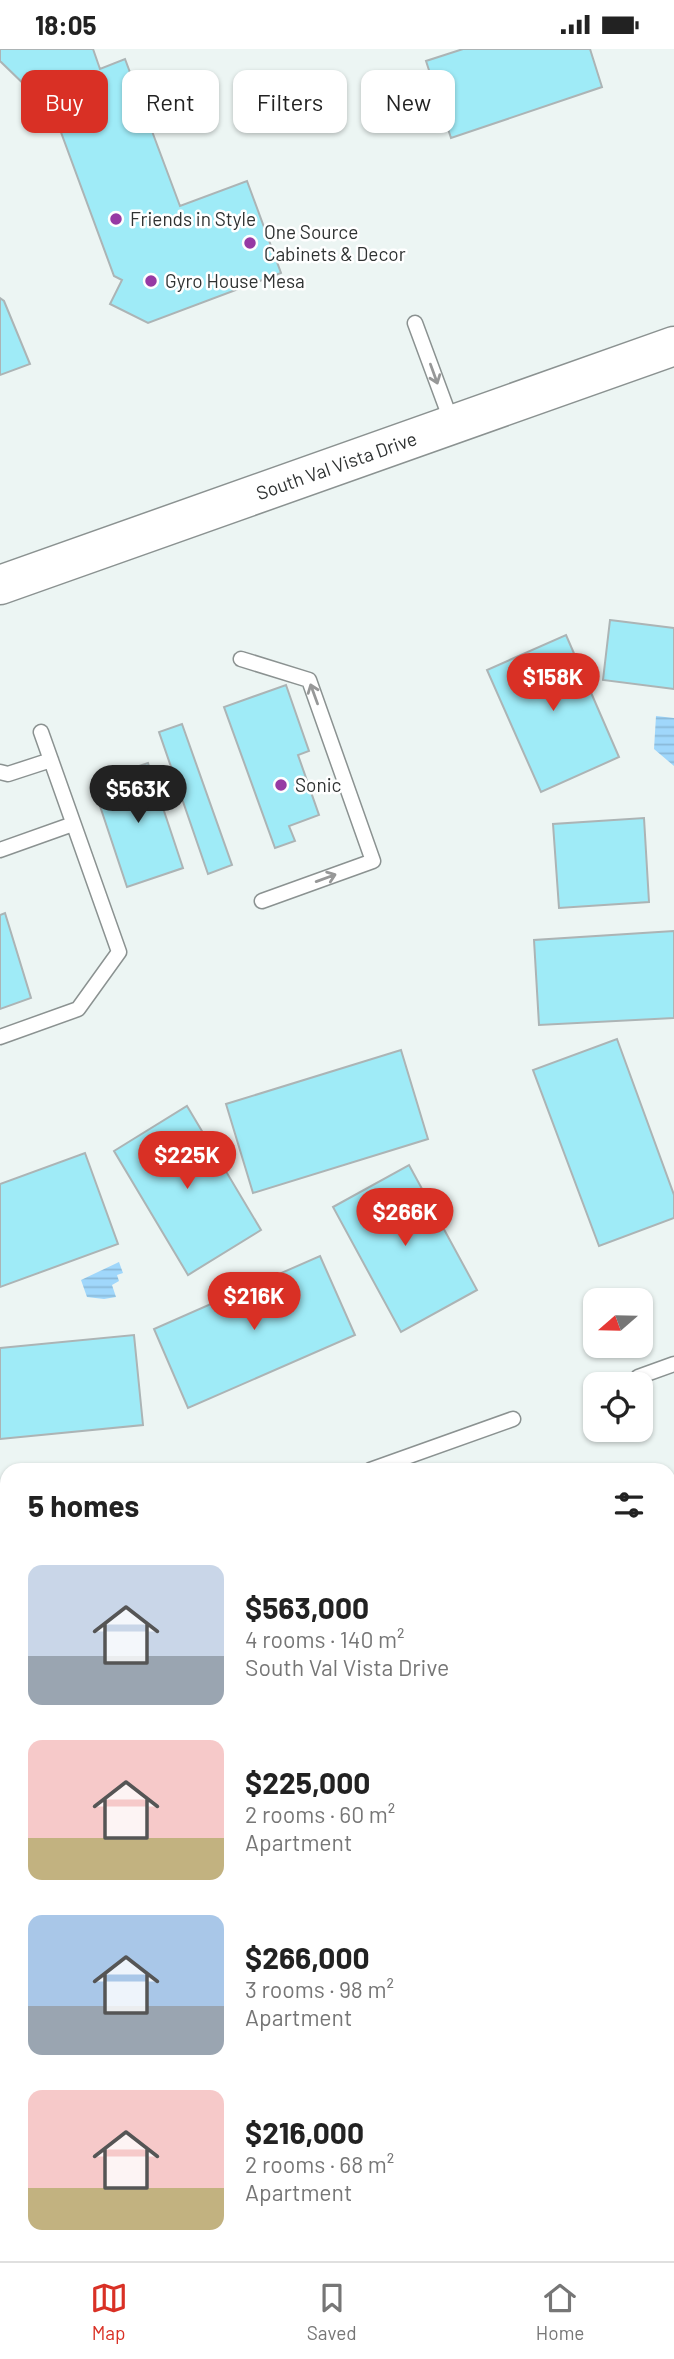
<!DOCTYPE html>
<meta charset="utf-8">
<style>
body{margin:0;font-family:Barlow,sans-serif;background:#f2f2f2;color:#222;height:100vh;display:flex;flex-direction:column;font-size:26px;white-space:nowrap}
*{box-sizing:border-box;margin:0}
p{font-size:23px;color:#767676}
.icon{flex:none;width:38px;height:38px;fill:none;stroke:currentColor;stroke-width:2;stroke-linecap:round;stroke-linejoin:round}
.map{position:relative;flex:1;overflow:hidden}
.panel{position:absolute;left:0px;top:1414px;width:676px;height:798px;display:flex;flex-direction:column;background:#fff;border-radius:21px 21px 0 0;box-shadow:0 2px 5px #0004}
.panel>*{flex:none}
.guide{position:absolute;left:21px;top:21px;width:634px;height:63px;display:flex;gap:14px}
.needle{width:46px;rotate:250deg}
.controls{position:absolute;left:583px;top:1239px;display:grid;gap:14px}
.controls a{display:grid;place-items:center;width:70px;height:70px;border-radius:14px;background:#fff;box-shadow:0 2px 5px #0004;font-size:35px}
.price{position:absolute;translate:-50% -60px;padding:0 16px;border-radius:24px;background:#d93025;color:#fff;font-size:23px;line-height:46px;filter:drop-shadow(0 2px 4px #0008)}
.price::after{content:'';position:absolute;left:50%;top:42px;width:21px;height:16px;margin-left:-10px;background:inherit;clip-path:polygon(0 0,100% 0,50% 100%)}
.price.on{background:#222;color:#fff}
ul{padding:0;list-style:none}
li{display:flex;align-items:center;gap:21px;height:175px;padding:0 28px}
li span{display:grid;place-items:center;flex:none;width:196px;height:140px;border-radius:14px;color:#555}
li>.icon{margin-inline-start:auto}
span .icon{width:84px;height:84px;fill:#fffc;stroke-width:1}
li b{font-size:30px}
h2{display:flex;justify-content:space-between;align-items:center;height:84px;padding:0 28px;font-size:30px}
.pill{padding:0 24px;border-radius:14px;background:#fff;box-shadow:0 2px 5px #0004;font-size:24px;line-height:63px}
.pill.on{background:#d93025;color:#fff}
.status{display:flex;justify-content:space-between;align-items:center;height:49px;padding:0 35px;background:#fff;direction:ltr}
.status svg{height:19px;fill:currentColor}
.dock{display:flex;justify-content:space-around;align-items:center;height:98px;border-top:2px solid #e0e0e0;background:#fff;font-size:19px;color:#767676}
.dock a{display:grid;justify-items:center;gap:4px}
.dock .on{color:#d93025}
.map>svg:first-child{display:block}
</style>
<div class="status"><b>18:05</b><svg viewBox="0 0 49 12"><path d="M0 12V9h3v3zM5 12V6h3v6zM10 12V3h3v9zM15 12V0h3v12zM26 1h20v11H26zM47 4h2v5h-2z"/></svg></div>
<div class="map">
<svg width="674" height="2212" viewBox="0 0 674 2212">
<defs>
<pattern id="water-rules" width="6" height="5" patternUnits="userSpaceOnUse" patternTransform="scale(1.75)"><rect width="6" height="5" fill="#a0d7fb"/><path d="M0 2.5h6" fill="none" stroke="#8ab9d8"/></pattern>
</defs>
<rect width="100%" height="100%" fill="#ecf5f3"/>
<path fill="url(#water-rules)" d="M656 667 674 669V717L654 700Z
M119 1213 123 1224 117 1226 119 1232 112 1236 116 1248 104 1250 87 1248 81 1231Z"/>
<path fill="#9febf7" stroke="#acb4b5" stroke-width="2" d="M0 0H93L100 20 125 10 180 157 247 132 281 224 148 274 110 255 122 231 114 227 45 40 33 44 0 12Z
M463 0H590L602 38 451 89 426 12Z
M0 249 4 252 30 315 0 326Z
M610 571 674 579V640L603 631Z
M566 586 619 708 541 743 487 621Z
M286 636 309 702 298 706 319 766 289 777 295 792 275 799 224 658Z
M182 675 232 816 208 825 159 683Z
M148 714 183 819 127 838 92 733Z
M644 769 649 853 559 859 553 775Z
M5 864 31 949 0 960V866Z
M674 882V969L539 976 534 891Z
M617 990 674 1146V1169L599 1197 533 1021Z
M401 1001 428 1090 253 1144 226 1055Z
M187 1057 261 1181 188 1226 114 1102Z
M85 1104 118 1195 0 1238V1135Z
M409 1116 477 1241 401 1283 333 1158Z
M320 1207 355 1286 188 1359 154 1280Z
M134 1286 143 1376 0 1390V1299Z
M7 1574V1791L0 1771V1760L3 1759 0 1754V1576Z
M674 1927V2014L668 2016V1929Z
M293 2205H326L323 2212H308Z"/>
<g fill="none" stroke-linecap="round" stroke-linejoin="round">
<defs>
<path id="service" d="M415 274 452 374
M241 610 309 631 373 812 262 852
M0 723 8 725 51 711
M0 801 73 775
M0 988 78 960 119 903 41 683
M638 1328 674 1315
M370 1421 513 1370
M0 1551 7 1548
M668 1768 674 1767
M0 2004 7 2001"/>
<path id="minor" d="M668 2100 674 2098
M501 2205 502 2212"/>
<g id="secondary">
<path id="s1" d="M0 536 674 297"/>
<path d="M0 2042 7 2062"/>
<path d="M60 2205 63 2212"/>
</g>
</defs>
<use href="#service" stroke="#8b9291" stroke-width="17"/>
<use href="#minor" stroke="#8b9291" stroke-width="29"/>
<use href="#secondary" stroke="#8b9291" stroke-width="41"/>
<use href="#service" stroke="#fff" stroke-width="14"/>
<use href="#minor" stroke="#fff" stroke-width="26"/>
<use href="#secondary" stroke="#fff" stroke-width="38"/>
</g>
<defs><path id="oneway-shaft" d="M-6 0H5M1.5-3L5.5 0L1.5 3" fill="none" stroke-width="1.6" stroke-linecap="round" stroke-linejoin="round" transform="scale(1.75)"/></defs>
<g stroke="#979898">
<use href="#oneway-shaft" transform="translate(434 325) rotate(70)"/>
<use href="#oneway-shaft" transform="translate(314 645) rotate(-110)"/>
<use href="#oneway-shaft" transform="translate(326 829) rotate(-20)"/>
</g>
<g fill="#963aa4" stroke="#fff" stroke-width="2.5">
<circle cx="116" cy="170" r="7"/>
<circle cx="250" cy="194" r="7"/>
<circle cx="151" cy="232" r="7"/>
<circle cx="281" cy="736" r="7"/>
</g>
<g text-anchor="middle" stroke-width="5" stroke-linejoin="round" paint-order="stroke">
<g font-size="19" fill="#2f3232" stroke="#fff" text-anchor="start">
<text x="130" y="177">Friends in Style</text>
<text x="264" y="190">One Source<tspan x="264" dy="22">Cabinets &amp; Decor</tspan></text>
<text x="165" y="239">Gyro House Mesa</text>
<text x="295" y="743">Sonic</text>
</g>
<g font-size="19" fill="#2f3232" stroke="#fff">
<text dy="7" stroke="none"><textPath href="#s1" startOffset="357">South Val Vista Drive</textPath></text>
</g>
</g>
</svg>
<div class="controls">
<a><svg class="needle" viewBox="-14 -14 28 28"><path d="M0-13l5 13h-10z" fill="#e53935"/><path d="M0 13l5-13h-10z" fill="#767676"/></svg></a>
<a><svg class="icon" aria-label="locate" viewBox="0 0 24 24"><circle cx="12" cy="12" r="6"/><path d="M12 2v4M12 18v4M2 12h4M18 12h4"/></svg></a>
</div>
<b class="price" style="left:553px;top:664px">$158K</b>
<b class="price on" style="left:138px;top:776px">$563K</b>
<b class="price" style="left:187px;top:1142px">$225K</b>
<b class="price" style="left:405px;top:1199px">$266K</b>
<b class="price" style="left:254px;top:1283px">$216K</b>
<div class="guide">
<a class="pill on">Buy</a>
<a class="pill">Rent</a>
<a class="pill">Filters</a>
<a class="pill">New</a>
</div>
<section class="panel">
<h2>5 homes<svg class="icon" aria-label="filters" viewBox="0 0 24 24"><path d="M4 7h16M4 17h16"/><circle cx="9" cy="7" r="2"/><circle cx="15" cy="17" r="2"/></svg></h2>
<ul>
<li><span style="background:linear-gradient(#c9d6e8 65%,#9aa5b1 0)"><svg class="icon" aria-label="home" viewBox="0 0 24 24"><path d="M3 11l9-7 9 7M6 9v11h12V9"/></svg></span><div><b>$563,000</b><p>4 rooms · 140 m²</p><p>South Val Vista Drive</p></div></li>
<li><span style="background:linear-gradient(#f6c9c9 70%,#c2b280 0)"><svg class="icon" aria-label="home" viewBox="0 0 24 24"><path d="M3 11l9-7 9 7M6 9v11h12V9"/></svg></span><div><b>$225,000</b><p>2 rooms · 60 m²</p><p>Apartment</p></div></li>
<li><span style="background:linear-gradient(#a9c7e8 65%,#9aa5b1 0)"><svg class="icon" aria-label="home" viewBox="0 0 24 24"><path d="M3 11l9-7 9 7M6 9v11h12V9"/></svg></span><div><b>$266,000</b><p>3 rooms · 98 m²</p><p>Apartment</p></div></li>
<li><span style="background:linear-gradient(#f6c9c9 70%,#c2b280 0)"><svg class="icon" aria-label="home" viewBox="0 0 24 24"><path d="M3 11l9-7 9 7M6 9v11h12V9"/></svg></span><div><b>$216,000</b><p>2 rooms · 68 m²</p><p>Apartment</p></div></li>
</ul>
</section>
</div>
<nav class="dock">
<a class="on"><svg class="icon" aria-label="map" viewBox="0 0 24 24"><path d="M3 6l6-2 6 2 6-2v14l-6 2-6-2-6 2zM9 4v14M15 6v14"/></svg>Map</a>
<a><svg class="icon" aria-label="saved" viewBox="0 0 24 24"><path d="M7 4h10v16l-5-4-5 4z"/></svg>Saved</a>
<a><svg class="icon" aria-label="home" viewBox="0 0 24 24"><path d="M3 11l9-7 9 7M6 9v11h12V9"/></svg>Home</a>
</nav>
